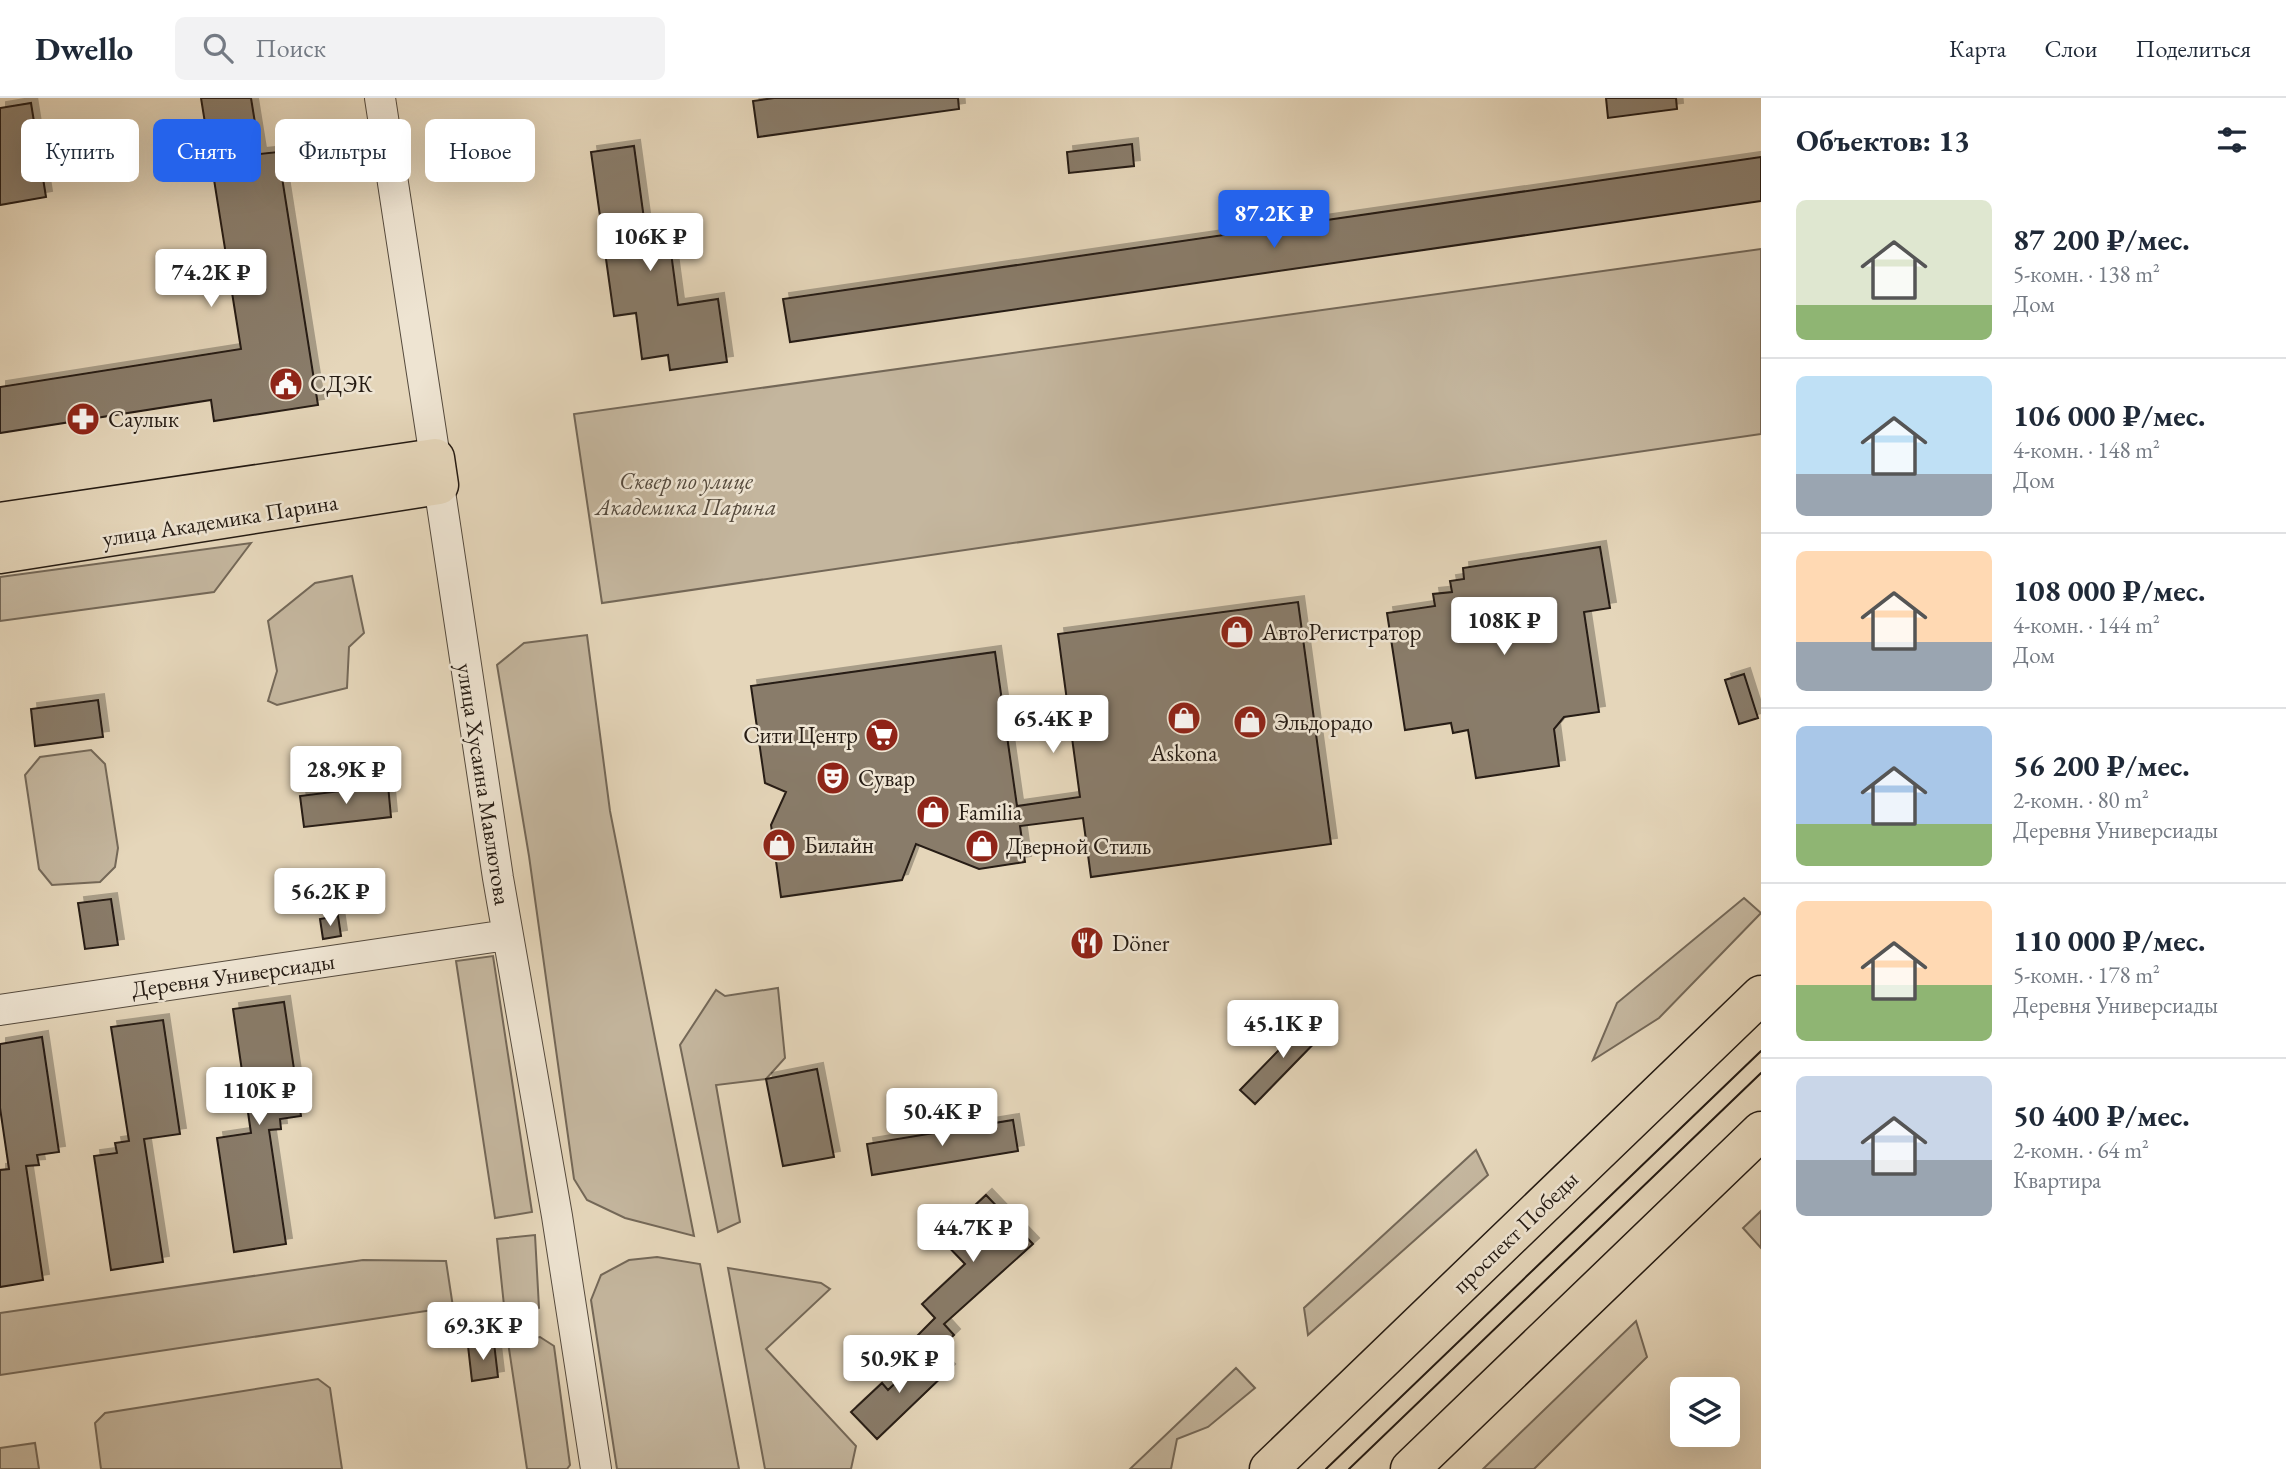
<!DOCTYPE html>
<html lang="ru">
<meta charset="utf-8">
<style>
body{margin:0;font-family:"EB Garamond",serif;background:#f2f2f3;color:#1f2937;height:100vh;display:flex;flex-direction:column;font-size:26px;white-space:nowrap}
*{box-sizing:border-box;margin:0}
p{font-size:23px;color:#747a83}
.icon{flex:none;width:38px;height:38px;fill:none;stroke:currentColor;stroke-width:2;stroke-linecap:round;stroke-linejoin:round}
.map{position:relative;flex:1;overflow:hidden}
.sheet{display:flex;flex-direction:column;background:#fff;width:525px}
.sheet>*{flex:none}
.top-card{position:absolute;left:21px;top:21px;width:665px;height:63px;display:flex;gap:14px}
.controls{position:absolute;left:1670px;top:1279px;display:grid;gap:14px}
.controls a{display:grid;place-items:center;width:70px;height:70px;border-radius:10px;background:#fff;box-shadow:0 7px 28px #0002;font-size:35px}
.price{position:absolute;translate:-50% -60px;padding:0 16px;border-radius:7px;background:#fff;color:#222;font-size:23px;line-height:46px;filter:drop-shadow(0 2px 4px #0008)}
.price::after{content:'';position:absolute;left:50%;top:42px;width:21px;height:16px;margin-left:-10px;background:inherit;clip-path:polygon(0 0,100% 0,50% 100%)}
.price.on{background:#2563eb;color:#fff}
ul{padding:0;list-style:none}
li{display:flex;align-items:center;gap:21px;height:175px;padding:0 35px}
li+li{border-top:2px solid #e0e1e3}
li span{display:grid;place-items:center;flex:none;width:196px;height:140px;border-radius:10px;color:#555}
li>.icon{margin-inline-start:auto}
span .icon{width:84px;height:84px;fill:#fffc;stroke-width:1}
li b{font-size:30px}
h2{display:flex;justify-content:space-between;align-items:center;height:84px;padding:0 35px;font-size:30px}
.pill{padding:0 24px;border-radius:10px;background:#fff;box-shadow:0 7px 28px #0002;font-size:24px;line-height:63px}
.pill.on{background:#2563eb;color:#fff}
header{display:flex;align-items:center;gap:42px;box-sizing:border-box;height:98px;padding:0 35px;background:#fff;border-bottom:2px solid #e0e1e3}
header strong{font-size:33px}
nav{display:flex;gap:38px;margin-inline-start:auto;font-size:24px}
.search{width:490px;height:63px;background:#f2f2f3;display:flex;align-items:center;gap:18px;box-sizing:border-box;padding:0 24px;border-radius:10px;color:#747a83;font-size:26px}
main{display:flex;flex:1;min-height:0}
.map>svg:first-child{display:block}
</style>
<header>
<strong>Dwello</strong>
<div class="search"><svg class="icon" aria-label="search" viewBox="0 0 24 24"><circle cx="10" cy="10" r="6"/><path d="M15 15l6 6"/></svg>Поиск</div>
<nav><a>Карта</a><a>Слои</a><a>Поделиться</a></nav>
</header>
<main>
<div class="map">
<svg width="1761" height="1371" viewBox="0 0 1761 1371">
<defs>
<filter id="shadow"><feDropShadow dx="6" dy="-6" stdDeviation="0" flood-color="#0004"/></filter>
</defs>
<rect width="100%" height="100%" fill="#e5d6ba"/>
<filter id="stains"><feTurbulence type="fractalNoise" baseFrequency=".00286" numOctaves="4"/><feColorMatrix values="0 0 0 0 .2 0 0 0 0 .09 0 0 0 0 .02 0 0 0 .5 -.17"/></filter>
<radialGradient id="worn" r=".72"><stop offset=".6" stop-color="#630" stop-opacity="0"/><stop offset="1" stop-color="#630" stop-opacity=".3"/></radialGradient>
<path fill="#c4b69e" stroke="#746858" stroke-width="2" d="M1761 151V336L602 505 574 316Z
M251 445 214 494 0 523V479Z
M352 478 364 535 349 549 347 590 277 607 268 603 277 573 268 523 315 485Z
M587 537 610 713 694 1138 625 1120 587 1102 574 1081 529 758 497 567 524 545Z
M91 652 105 666 118 750 115 769 100 784 52 787 39 771 25 677 40 659Z
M1744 800 1761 815 1659 920 1593 962 1617 905Z
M493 858 532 1114 495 1120 456 863Z
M778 890 785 960 766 981 716 987 740 1124 718 1134 680 947 716 892 725 898Z
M1476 1052 1488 1077 1308 1237 1304 1210Z
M1761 1113V1150L1743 1130Z
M535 1137 539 1210 519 1220 505 1217 497 1141Z
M657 1159 700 1166 739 1371H617L591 1202 601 1177 629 1162Z
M363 1162 446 1163 453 1209 0 1277V1215Z
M728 1170 821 1185 830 1191 766 1251 856 1348 851 1371H765Z
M1636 1223 1647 1259 1534 1371H1483Z
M540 1239 554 1248 570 1367 567 1371H527L508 1244Z
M1236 1270 1255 1290 1208 1329 1177 1341 1171 1371H1130Z
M318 1281 330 1290 342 1371H101L95 1325 105 1315Z
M35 1345 39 1371H0V1350Z"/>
<path fill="#897c6a" stroke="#251b13" stroke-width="2" filter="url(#shadow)" d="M201 0H251L260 56 278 54 318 307 214 323 211 302 0 335V289L241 251Z
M774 0H958L959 11 758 39 753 3Z
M1606 0H1676L1677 11 1608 20Z
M31 5 46 99 0 107V10Z
M1132 46 1134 68 1069 75 1067 54Z
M634 48 648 150 670 147 678 207 718 201 727 264 670 272 668 257 642 261 636 215 614 218 591 54Z
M1761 59V103L790 244 783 201Z
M1600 449 1610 510 1584 514 1599 614 1564 619 1554 631 1559 668 1476 680 1468 632 1453 635 1451 625 1405 632 1387 515 1435 508 1433 496 1452 494 1450 483 1464 481 1463 470Z
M1298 504 1331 746 1091 779 1083 720 1020 728 1025 764 979 771 916 746 902 782 781 799 771 727 786 694 765 685 751 588 995 554 1017 708 1080 699 1058 536Z
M1744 576 1758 620 1739 626 1725 582Z
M98 602 103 639 35 648 31 611Z
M388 687 391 719 304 729 300 698Z
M111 801 118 847 85 851 78 805Z
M338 818 341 838 323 841 320 821Z
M284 904 301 1018 280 1021 281 1031 269 1032 286 1146 234 1154 217 1040 251 1035 233 911Z
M1312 918 1327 932 1255 1006 1240 992Z
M163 922 180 1036 144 1041 163 1164 111 1172 94 1058 117 1055 115 1045 129 1043 111 929Z
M42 939 59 1054 37 1057 39 1067 26 1068 43 1182 0 1189V1072L9 1071 0 1010V946Z
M817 971 834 1059 783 1068 766 981Z
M1013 1022 1018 1053 872 1077 867 1046Z
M986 1097 1033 1146 944 1226 954 1237 935 1255 918 1237 935 1220 922 1206 965 1166 940 1140Z
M494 1245 498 1279 472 1283 468 1248Z
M930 1252 949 1272 877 1341 851 1314 882 1285 888 1292Z"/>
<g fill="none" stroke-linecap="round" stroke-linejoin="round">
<defs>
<path id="minor" d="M380 0 435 360
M439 387 498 780 557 1118 596 1371
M0 912 507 837"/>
<path id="major" d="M0 424 435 360 439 387 0 456
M1269 1371 1761 897
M1410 1371 1761 1033"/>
</defs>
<use href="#minor" stroke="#554a3d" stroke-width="32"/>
<use href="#major" stroke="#251b13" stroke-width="41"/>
<use href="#minor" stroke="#eee4d2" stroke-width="30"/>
<use href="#major" stroke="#e5d6ba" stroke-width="38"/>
<path stroke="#251b13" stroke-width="2" d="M1326 1371 1761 953
M1349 1371 1761 975"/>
</g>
<defs>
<symbol id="civic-disc" viewBox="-11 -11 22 22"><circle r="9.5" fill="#8f2418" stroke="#eee4d2"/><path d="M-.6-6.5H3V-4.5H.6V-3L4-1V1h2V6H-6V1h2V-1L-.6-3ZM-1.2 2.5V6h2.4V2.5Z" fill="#fff"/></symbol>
<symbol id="pharmacy-disc" viewBox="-11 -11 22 22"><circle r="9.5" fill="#8f2418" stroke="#eee4d2"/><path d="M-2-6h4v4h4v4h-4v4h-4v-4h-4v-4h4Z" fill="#fff"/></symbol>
<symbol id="shop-disc" viewBox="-11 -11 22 22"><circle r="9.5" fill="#8f2418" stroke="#eee4d2"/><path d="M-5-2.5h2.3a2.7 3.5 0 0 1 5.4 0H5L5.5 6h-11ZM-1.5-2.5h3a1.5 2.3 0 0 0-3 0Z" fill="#fff"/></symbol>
<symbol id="supermarket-disc" viewBox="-11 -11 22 22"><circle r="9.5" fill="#8f2418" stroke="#eee4d2"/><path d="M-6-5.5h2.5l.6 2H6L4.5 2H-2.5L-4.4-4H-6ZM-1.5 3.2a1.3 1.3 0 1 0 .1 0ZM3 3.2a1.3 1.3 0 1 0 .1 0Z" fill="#fff"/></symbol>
<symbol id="theatre-disc" viewBox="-11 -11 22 22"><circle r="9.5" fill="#8f2418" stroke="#eee4d2"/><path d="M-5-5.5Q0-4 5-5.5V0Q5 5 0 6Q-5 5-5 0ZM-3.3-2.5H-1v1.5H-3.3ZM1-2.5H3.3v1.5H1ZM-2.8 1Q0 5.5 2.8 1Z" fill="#fff"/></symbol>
<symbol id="restaurant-disc" viewBox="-11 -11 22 22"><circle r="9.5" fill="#8f2418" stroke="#eee4d2"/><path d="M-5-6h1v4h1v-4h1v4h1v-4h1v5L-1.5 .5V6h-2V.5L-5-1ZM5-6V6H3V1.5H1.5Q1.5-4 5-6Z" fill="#fff"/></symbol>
</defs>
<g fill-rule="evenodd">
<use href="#civic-disc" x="267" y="267" width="38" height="38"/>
<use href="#pharmacy-disc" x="64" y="302" width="38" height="38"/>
<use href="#shop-disc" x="1218" y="515" width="38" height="38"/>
<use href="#shop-disc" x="1165" y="601" width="38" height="38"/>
<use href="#shop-disc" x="1231" y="605" width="38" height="38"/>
<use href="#supermarket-disc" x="863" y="618" width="38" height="38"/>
<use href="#theatre-disc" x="814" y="661" width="38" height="38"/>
<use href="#shop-disc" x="914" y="695" width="38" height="38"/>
<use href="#shop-disc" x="760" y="728" width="38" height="38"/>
<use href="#shop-disc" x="963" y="729" width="38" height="38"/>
<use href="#restaurant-disc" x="1068" y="826" width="38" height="38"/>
</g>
<g text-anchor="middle" stroke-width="5" stroke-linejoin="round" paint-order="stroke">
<g font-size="23" fill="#251b13" stroke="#eee4d2" text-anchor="start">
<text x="310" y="294">СДЭК</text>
<text x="108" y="329">Саулык</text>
<text x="1262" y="542">АвтоРегистратор</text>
<text x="1274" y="632">Эльдорадо</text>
<text x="858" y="645" text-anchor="end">Сити Центр</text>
<text x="1184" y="663" text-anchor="middle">Askona</text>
<text x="858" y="688">Сувар</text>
<text x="958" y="722">Familia</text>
<text x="804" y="755">Билайн</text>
<text x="1006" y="756">Дверной Стиль</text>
<text x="1112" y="853">Döner</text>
</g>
<g font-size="23" font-style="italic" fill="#554a3d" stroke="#eee4d2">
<text x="686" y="391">Сквер по улице<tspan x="686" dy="26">Академика Парина</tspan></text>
</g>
<g font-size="23" fill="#251b13" stroke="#eee4d2">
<text transform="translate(220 422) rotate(-9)" y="8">улица Академика Парина</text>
<text transform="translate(484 686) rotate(81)" y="8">улица Хусаина Мавлютова</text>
<text transform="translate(233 877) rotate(-8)" y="8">Деревня Универсиады</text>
<text transform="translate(1515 1134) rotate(-44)" y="8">проспект Победы</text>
</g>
</g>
<rect width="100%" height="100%" filter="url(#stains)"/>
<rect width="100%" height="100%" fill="url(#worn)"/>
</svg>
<div class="controls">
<a><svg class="icon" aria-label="layers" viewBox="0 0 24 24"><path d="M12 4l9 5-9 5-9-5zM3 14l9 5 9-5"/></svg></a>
</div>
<b class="price on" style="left:1274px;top:152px">87.2K ₽</b>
<b class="price" style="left:650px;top:175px">106K ₽</b>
<b class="price" style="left:211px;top:211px">74.2K ₽</b>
<b class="price" style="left:1504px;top:559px">108K ₽</b>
<b class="price" style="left:1053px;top:657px">65.4K ₽</b>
<b class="price" style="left:346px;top:708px">28.9K ₽</b>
<b class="price" style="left:330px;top:830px">56.2K ₽</b>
<b class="price" style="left:1283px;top:962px">45.1K ₽</b>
<b class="price" style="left:259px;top:1029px">110K ₽</b>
<b class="price" style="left:942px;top:1050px">50.4K ₽</b>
<b class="price" style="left:973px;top:1166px">44.7K ₽</b>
<b class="price" style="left:483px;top:1264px">69.3K ₽</b>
<b class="price" style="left:899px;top:1297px">50.9K ₽</b>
<div class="top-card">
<a class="pill">Купить</a>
<a class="pill on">Снять</a>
<a class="pill">Фильтры</a>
<a class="pill">Новое</a>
</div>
</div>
<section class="sheet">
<h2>Объектов: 13<svg class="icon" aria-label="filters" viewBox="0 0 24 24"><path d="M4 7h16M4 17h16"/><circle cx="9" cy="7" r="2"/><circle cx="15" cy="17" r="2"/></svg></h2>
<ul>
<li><span style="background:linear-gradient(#dfe7d0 75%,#8fb573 0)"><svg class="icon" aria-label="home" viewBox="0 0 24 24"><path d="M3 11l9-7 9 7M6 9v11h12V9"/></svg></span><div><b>87 200 ₽/мес.</b><p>5-комн. · 138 m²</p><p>Дом</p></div></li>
<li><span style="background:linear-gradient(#bfe0f5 70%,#9aa5b1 0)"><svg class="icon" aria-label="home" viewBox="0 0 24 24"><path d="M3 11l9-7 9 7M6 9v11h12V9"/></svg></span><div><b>106 000 ₽/мес.</b><p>4-комн. · 148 m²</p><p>Дом</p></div></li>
<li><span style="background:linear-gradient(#ffd9b3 65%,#9aa5b1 0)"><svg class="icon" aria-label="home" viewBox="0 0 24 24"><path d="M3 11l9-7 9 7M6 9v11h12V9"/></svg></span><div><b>108 000 ₽/мес.</b><p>4-комн. · 144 m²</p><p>Дом</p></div></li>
<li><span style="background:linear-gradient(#a9c7e8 70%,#8fb573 0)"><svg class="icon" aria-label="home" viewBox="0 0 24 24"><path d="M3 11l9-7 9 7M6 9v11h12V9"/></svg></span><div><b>56 200 ₽/мес.</b><p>2-комн. · 80 m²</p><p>Деревня Универсиады</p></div></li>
<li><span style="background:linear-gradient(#ffd9b3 60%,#8fb573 0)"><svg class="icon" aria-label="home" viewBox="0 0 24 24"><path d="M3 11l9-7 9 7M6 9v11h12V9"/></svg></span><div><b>110 000 ₽/мес.</b><p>5-комн. · 178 m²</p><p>Деревня Универсиады</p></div></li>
<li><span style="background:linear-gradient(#c9d6e8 60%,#9aa5b1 0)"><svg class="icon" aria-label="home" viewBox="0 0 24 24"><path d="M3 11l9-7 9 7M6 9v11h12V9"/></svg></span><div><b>50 400 ₽/мес.</b><p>2-комн. · 64 m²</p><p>Квартира</p></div></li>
</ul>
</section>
</main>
